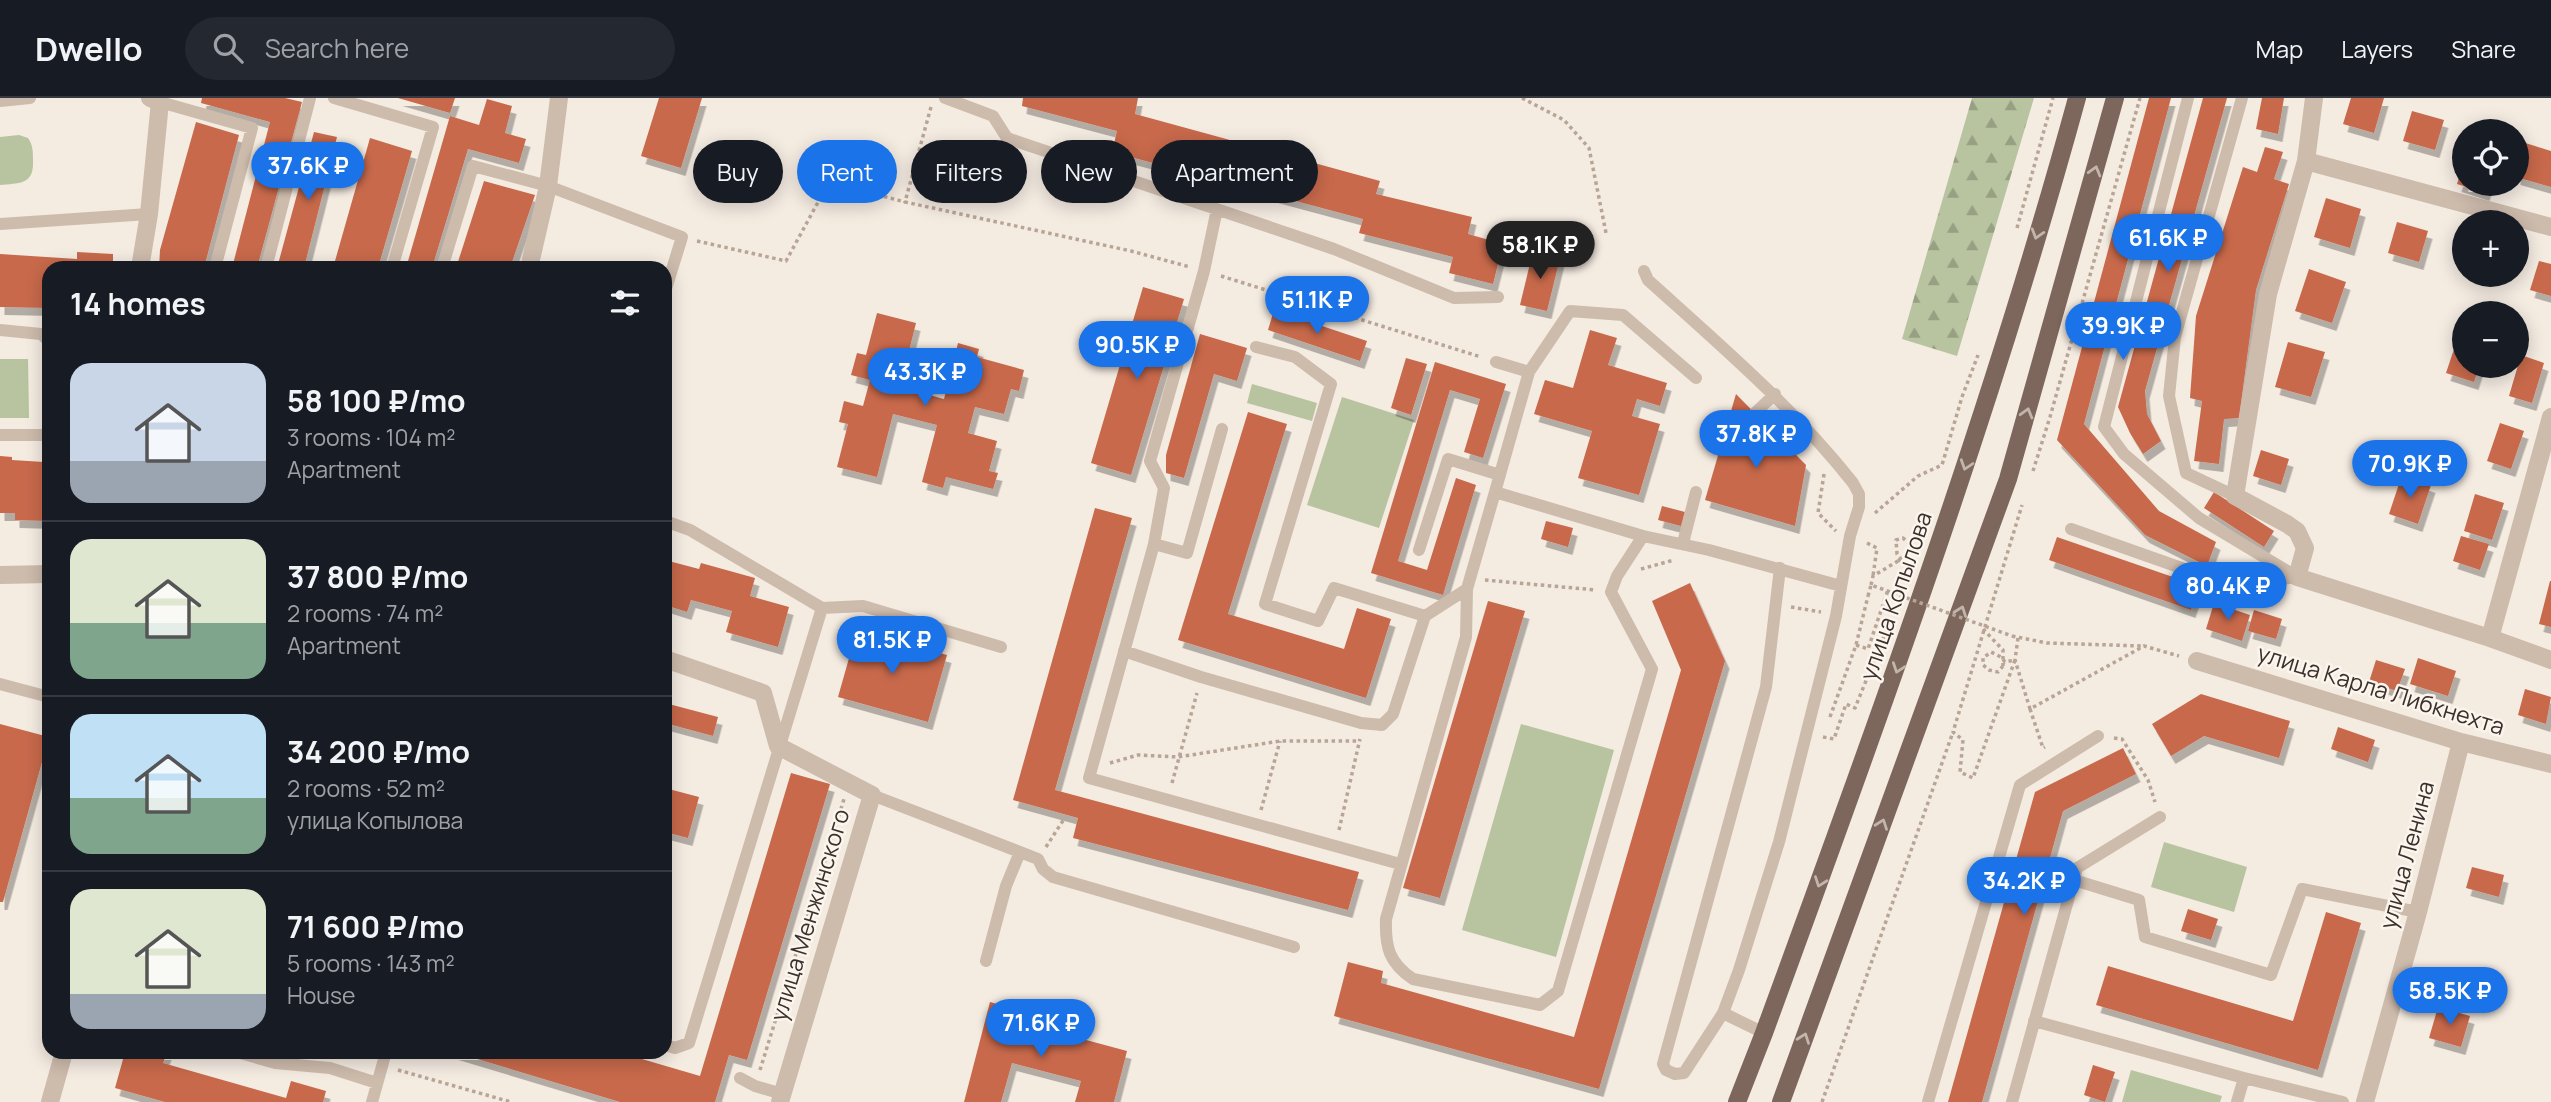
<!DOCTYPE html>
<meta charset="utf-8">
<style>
body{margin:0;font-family:Manrope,sans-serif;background:#242831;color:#f1f3f6;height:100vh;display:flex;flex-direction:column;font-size:26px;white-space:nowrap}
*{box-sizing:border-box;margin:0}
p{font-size:23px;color:#9ea1a6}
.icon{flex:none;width:38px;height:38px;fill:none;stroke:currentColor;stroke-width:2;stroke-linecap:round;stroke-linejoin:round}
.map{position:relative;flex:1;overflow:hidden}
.panel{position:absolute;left:42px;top:163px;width:630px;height:798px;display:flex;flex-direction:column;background:#171b24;border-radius:21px;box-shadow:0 4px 18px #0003}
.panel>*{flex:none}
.hud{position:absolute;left:693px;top:42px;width:665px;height:63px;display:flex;gap:14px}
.buttons{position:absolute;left:2452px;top:21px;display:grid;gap:14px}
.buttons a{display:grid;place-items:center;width:77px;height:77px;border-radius:50%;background:#171b24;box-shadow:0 4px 18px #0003;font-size:35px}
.price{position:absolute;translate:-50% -60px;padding:0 16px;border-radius:24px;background:#1a73e8;color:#fff;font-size:23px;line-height:46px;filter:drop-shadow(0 2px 4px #0008)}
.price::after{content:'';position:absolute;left:50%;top:42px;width:21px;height:16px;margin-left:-10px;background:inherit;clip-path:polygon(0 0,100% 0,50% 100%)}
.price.selected{background:#222;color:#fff}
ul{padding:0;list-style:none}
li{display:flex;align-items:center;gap:21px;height:175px;padding:0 28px}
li+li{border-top:2px solid #363941}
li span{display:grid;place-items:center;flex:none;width:196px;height:140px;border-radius:21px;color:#555}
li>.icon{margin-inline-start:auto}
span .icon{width:84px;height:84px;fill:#fffc;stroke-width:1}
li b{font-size:30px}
h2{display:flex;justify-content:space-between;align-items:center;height:84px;padding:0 28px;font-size:30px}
.pill{padding:0 24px;border-radius:32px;background:#171b24;box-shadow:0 4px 18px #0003;font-size:24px;line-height:63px}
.pill.selected{background:#1a73e8;color:#fff}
header{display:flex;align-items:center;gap:42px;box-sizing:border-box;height:98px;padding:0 35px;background:#171b24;border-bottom:2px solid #363941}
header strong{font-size:33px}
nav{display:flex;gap:38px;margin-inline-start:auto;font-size:24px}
.search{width:490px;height:63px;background:#242831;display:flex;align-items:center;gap:18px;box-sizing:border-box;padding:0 24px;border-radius:38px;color:#9ea1a6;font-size:26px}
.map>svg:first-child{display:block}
</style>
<header>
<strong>Dwello</strong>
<div class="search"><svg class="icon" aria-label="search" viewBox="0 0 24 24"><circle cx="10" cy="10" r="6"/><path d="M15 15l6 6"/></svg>Search here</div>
<nav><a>Map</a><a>Layers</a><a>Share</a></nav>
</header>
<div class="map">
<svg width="2551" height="1004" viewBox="0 0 2551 1004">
<defs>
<pattern id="forest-firs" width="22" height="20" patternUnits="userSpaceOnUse" patternTransform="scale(1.75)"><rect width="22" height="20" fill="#b8c4a0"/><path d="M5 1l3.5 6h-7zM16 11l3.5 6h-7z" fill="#97a083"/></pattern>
<filter id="shadow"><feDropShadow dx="4.5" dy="8" stdDeviation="0" flood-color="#0004"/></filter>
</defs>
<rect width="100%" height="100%" fill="#f4ebe1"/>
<path fill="url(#forest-firs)" d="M1972 0H2034L1957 258 1902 241Z"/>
<path fill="#b8c4a0" d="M19 37 28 40C33 47 33 54 33 63 34 87 19 85 0 87V39Z
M0 261H28L29 320H0Z
M1252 286 1317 305 1312 323 1247 305Z
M1342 299 1414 322 1379 430 1307 407Z
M1521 626 1614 652 1556 859 1462 832Z
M2164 744 2247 769 2234 814 2151 789Z
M2131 972 2222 998 2220 1004H2122Z"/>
<path fill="#c8694b" filter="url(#shadow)" d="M202 0H285L302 4 257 170H232L270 24 201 5Z
M398 0H455L450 15Z
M659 0H702L681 70 641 58Z
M1023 0H1138L1135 16 1380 83 1376 96 1472 119 1468 136 1503 146 1493 186 1449 175 1453 159 1359 135 1363 121 1112 54 1117 33 1022 8Z
M2149 0H2171L2084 326 2159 413 2216 444 2207 468 2145 437 2057 342Z
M2203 0H2227L2145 293 2147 316 2161 343 2143 356 2130 335 2118 309Z
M2262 0H2284L2278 36 2256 31Z
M2351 0H2384L2374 35 2343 26Z
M487 1 512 8 505 35 526 41 519 65 468 51 432 170H406L450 18 479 27Z
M2412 13 2444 22 2435 52 2403 43Z
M196 24 239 37 204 170H159L160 152Z
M314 34 337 39 304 170H277Z
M370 40 412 53 378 170H333Z
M2516 42 2551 53V89L2516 79Z
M2265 49 2283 54 2274 81 2289 86 2256 192 2239 320 2224 321 2219 366 2194 363 2202 303 2190 300 2196 218 2243 69 2257 74Z
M2463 67 2464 86H2488L2485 95 2457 86Z
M484 83 535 97 510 170H456Z
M2326 100 2361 111 2350 150 2314 139Z
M2397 124 2428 133 2419 164 2388 155Z
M1533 153 1560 160 1547 213 1520 207Z
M77 154 113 156V164L125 165V170H49V210L0 209V156L77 161Z
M2539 163 2551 166V198L2530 192Z
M2309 171 2346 184 2332 225 2295 213Z
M1143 189 1184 201 1131 377 1091 365Z
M1274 212 1367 243 1360 263 1268 232Z
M877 215 916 225 900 289 944 301 958 245 979 251 977 259 1024 272 1019 293 1011 291 1004 316 975 309 968 335 997 343 989 373 998 375 993 391 946 379 943 390 922 384 937 327 893 316 877 379 837 369 848 326 839 324 844 303 863 308 870 282 851 277 857 255 866 257Z
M1590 232 1617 240 1608 267 1667 285 1660 308 1637 301 1632 318 1660 326 1639 397 1578 380 1592 333 1534 316 1545 282 1573 290Z
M1200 236 1247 250 1237 283 1214 276 1184 380 1166 375V357Z
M2458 239 2464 242V268H2479L2474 284 2446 275Z
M2288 244 2325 254 2311 299 2275 289Z
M2521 257 2544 265 2532 305 2509 298Z
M1406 260 1427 266 1411 317 1391 310Z
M1435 264 1506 286 1483 360 1464 354 1480 301 1450 292 1398 463 1427 472 1456 380 1476 387 1443 497 1371 475Z
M1736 296 1806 367 1795 428 1705 402Z
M1248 314 1287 326 1228 516 1344 551 1357 510 1391 521 1366 600 1178 542Z
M2500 325 2524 333 2511 371 2487 363Z
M2261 352 2289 361 2281 387 2253 378Z
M0 358 12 359V362L44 364 43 372H49V423L15 422V415H0Z
M2402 377 2431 387 2418 426 2389 416Z
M2214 394 2274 433 2264 449 2204 410Z
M2475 396 2504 405 2492 442 2464 433Z
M1662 408 1685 414 1681 428 1658 422Z
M1095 410 1132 420 1055 692 1359 774 1348 812 1073 740 1078 720 1013 702Z
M1546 423 1573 430 1568 449 1541 441Z
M2461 438 2489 446 2480 472 2453 463Z
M2057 439 2199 488 2191 512 2049 462Z
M665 462 699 471 701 465 755 480 750 498 789 509 778 549 726 534 732 513 691 502 687 514 665 507Z
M2550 483H2551V529L2539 526Z
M1690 485 1725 563 1599 991 1334 918 1348 864 1383 873 1381 885 1574 939 1681 572 1652 503Z
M1488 503 1525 513 1440 800 1403 790Z
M2214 505 2250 517 2242 543 2206 531Z
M2254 512 2282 521 2276 541 2248 533Z
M857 532 947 557 928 624 838 599Z
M2418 560 2456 573 2448 598 2410 586Z
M2376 562 2405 571 2397 593 2369 584Z
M2525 591 2551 599 2546 626 2518 617Z
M2201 596 2290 623 2279 660 2204 638 2171 658 2152 626Z
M665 605 718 619 713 638 665 625Z
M0 626 49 639 3 804H0Z
M2338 629 2375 642 2368 664 2331 651Z
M2123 650 2136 676 2063 713 1982 1004H1948L2035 694Z
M791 675 830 686 747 962 729 957 715 1004H620L454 954H618L700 978Z
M665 690 699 699 688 740 665 734Z
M2472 769 2504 777 2499 799 2466 790Z
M2188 811 2218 821 2211 842 2181 833Z
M2326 814 2361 825 2318 972 2096 907 2108 868 2293 923Z
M990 904 1011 910 1008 921 1127 953 1114 1004H1075L1081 983 1012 965 1001 1004H964Z
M2438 909 2470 918 2461 949 2429 940Z
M125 954H167L163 965 286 1000 291 983 326 993 323 1004H165L115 990Z
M2093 967 2115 974 2105 1004 2084 997Z"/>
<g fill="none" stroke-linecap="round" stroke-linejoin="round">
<path stroke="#b9a596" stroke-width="3.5" stroke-dasharray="3.5 3.5" stroke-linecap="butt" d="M1522 0 1564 22 1589 50 1606 135
M931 9 905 104 1131 153 1190 169
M2017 130 2053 0
M697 143 786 163 829 84 905 104
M1221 178 1481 259
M2033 373 2050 319 2140 0
M1824 376 1818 415 1836 433
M1875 415 1918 378 1942 367 1962 299 1978 257
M1867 445 1877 450 1873 478
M1641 471 1674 462
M1910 473 1897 456 1896 442 1903 440 1913 449 1911 455
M1485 482 1596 492
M1871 487 1873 478 1898 463
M1791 509 1821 514
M1983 531 2003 552V568
M2012 538 2047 545 2142 548
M2018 540 2015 562 2030 611 2144 548 2179 558
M1856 547 1868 551 1888 492
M2015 562 1973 680 1960 674 1963 642 1953 634 2022 407
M2030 611 2043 650 2045 649
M1830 619 1856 547 1868 498
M1823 639 1834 641 1846 606 1855 610 1887 531
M2114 640 2122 641 2148 682 2155 704
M1110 665 1138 657 1178 659 1280 643H1359
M1172 685 1197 595
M1261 712 1280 643
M1339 732 1360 641
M1046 749 1064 721
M398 972 511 1004
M760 972 844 701
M1822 1004 1953 634"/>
<path stroke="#cdbbac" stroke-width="12" d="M161 0 160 4 252 30 215 170
M334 0 433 29 392 170
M945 0 993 18 1007 40 1334 151 1454 200 1498 199
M0 3 30 0
M1217 111 1204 173 1150 363 1164 390 1154 446 1089 680 1400 766
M0 126 149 116
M266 170 310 0
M442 170 473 68 548 88 682 139 665 194
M1644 173 1648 182C1720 247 1793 309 1853 385L1859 396V409L1850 438 1836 518 1779 744 1739 872 1723 915 1764 935
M0 232 41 236 49 243
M1256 249 1295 259 1331 286 1265 506 1318 523 1334 490 1425 518
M1496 264 1529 274 1495 394 1643 438 1709 452 1841 488
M1529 274 1570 213 1623 217 1696 280
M1755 315 1775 296
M1770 330 1804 326
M0 337H49
M1495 394 1467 491 1466 539 1386 821C1385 849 1389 865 1413 881L1540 907 1558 893 1652 571 1611 494 1617 478 1643 438
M2235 398 2186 375 2169 298 2175 239 2242 0
M665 423 690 432 822 510 863 508 1001 549
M2071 431 2224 485 2246 486 2297 479 2199 420 2124 356 2104 329 2188 0
M1683 445 1696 394
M1154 446 1187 455 1222 331
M1419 452 1448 361 1500 377
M1124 553 1201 579 1361 625 1382 627 1393 616 1425 518 1467 491
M0 586 49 599
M872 697 1038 761 1043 771 1053 779 1294 849
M2074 782 2139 802 2145 839 2271 877 2302 791 2418 814
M986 863 1006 788 1020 754
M1723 915 1684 975 1675 976 1666 972 1663 966 1766 589 1780 470
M2034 923 2244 980
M665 947 675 950 689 945 822 510
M237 954 275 965 330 970 377 985
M740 980 755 988 782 996
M372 1004 386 954
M1928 1004 2020 687 2098 638
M2012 1004 2077 770 2160 719
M2237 1004 2244 980 2343 1004"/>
<path stroke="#cdbbac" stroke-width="18" d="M2314 0 2306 63 2268 196 2235 398 2287 426 2297 433 2305 450 2297 479 2490 540 2551 562
M2306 63 2551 129
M140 170 149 116 160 4 150 0
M529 170 548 88 559 0
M0 477 49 476
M2490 540 2551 319
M665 561 763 595 778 648 872 697 780 1004
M2197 563 2461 644 2551 666
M50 1004 64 954
M2365 1004 2418 814 2461 644"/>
<path stroke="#7d675c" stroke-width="18" d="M1737 1004 1764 935C1877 626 1990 318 2077 0
M1781 1004 2008 381 2115 0"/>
<path stroke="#b9a596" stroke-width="3.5" stroke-dasharray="3.5 3.5" stroke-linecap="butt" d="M1898 463 1911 455
M1868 498 1871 487 2012 538
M2003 568 1998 574 1989 572 1983 567V560L1991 554 2001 559 2005 564 2015 562"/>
</g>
<defs><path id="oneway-chevron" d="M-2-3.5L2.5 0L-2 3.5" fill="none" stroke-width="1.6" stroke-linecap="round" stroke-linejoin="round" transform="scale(1.75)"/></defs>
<g stroke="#c2b5ac">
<use href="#oneway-chevron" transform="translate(2095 73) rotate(-74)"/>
<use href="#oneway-chevron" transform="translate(2037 136) rotate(107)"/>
<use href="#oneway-chevron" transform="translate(2027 315) rotate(-74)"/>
<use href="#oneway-chevron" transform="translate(1966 367) rotate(108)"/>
<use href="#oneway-chevron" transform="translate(1961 513) rotate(-70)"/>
<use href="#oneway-chevron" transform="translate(1898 570) rotate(109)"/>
<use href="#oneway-chevron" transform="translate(1882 726) rotate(-70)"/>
<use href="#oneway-chevron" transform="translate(1820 784) rotate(110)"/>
<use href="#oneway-chevron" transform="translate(1804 940) rotate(-70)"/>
</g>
<g text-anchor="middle" stroke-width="5" stroke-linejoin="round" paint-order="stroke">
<g font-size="23" fill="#3b302b" stroke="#fbf5ee">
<text transform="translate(1896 498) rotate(-71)" y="8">улица Копылова</text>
<text transform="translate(2381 592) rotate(17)" y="8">улица Карла Либкнехта</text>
<text transform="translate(2407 757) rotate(-75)" y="8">улица Ленина</text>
<text transform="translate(810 817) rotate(-73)" y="8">улица Менжинского</text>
</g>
</g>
</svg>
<div class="buttons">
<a><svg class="icon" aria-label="locate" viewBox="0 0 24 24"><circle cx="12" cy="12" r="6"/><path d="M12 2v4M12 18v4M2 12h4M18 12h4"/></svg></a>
<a>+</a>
<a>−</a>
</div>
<b class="price" style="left:308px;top:104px">37.6K ₽</b>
<b class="price" style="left:2168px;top:176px">61.6K ₽</b>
<b class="price selected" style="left:1540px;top:183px">58.1K ₽</b>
<b class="price" style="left:1317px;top:238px">51.1K ₽</b>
<b class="price" style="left:2123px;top:264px">39.9K ₽</b>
<b class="price" style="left:1137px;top:283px">90.5K ₽</b>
<b class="price" style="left:925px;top:310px">43.3K ₽</b>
<b class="price" style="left:1756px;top:372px">37.8K ₽</b>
<b class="price" style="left:2410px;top:402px">70.9K ₽</b>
<b class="price" style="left:2228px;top:524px">80.4K ₽</b>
<b class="price" style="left:892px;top:578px">81.5K ₽</b>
<b class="price" style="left:2024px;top:819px">34.2K ₽</b>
<b class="price" style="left:2450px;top:929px">58.5K ₽</b>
<b class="price" style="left:1041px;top:961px">71.6K ₽</b>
<div class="hud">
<a class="pill">Buy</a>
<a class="pill selected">Rent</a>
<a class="pill">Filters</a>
<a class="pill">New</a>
<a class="pill">Apartment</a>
</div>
<section class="panel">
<h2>14 homes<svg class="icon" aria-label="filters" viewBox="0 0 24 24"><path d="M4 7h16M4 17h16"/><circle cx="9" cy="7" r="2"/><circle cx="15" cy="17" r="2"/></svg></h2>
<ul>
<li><span style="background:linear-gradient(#c9d6e8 70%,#9aa5b1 0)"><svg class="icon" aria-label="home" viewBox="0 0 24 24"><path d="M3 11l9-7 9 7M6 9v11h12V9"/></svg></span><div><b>58 100 ₽/mo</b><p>3 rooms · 104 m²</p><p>Apartment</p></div></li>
<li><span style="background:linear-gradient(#dfe7d0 60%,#7fa58c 0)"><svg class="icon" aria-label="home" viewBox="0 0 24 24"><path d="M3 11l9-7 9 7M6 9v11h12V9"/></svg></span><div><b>37 800 ₽/mo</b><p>2 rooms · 74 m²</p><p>Apartment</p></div></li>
<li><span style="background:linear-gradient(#bfe0f5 60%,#7fa58c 0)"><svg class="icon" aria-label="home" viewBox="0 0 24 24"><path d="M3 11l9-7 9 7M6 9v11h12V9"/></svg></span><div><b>34 200 ₽/mo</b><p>2 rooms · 52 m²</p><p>улица Копылова</p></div></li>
<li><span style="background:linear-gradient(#dfe7d0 75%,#9aa5b1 0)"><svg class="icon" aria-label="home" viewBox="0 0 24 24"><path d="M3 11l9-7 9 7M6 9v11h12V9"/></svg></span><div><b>71 600 ₽/mo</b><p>5 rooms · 143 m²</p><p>House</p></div></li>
</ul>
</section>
</div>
